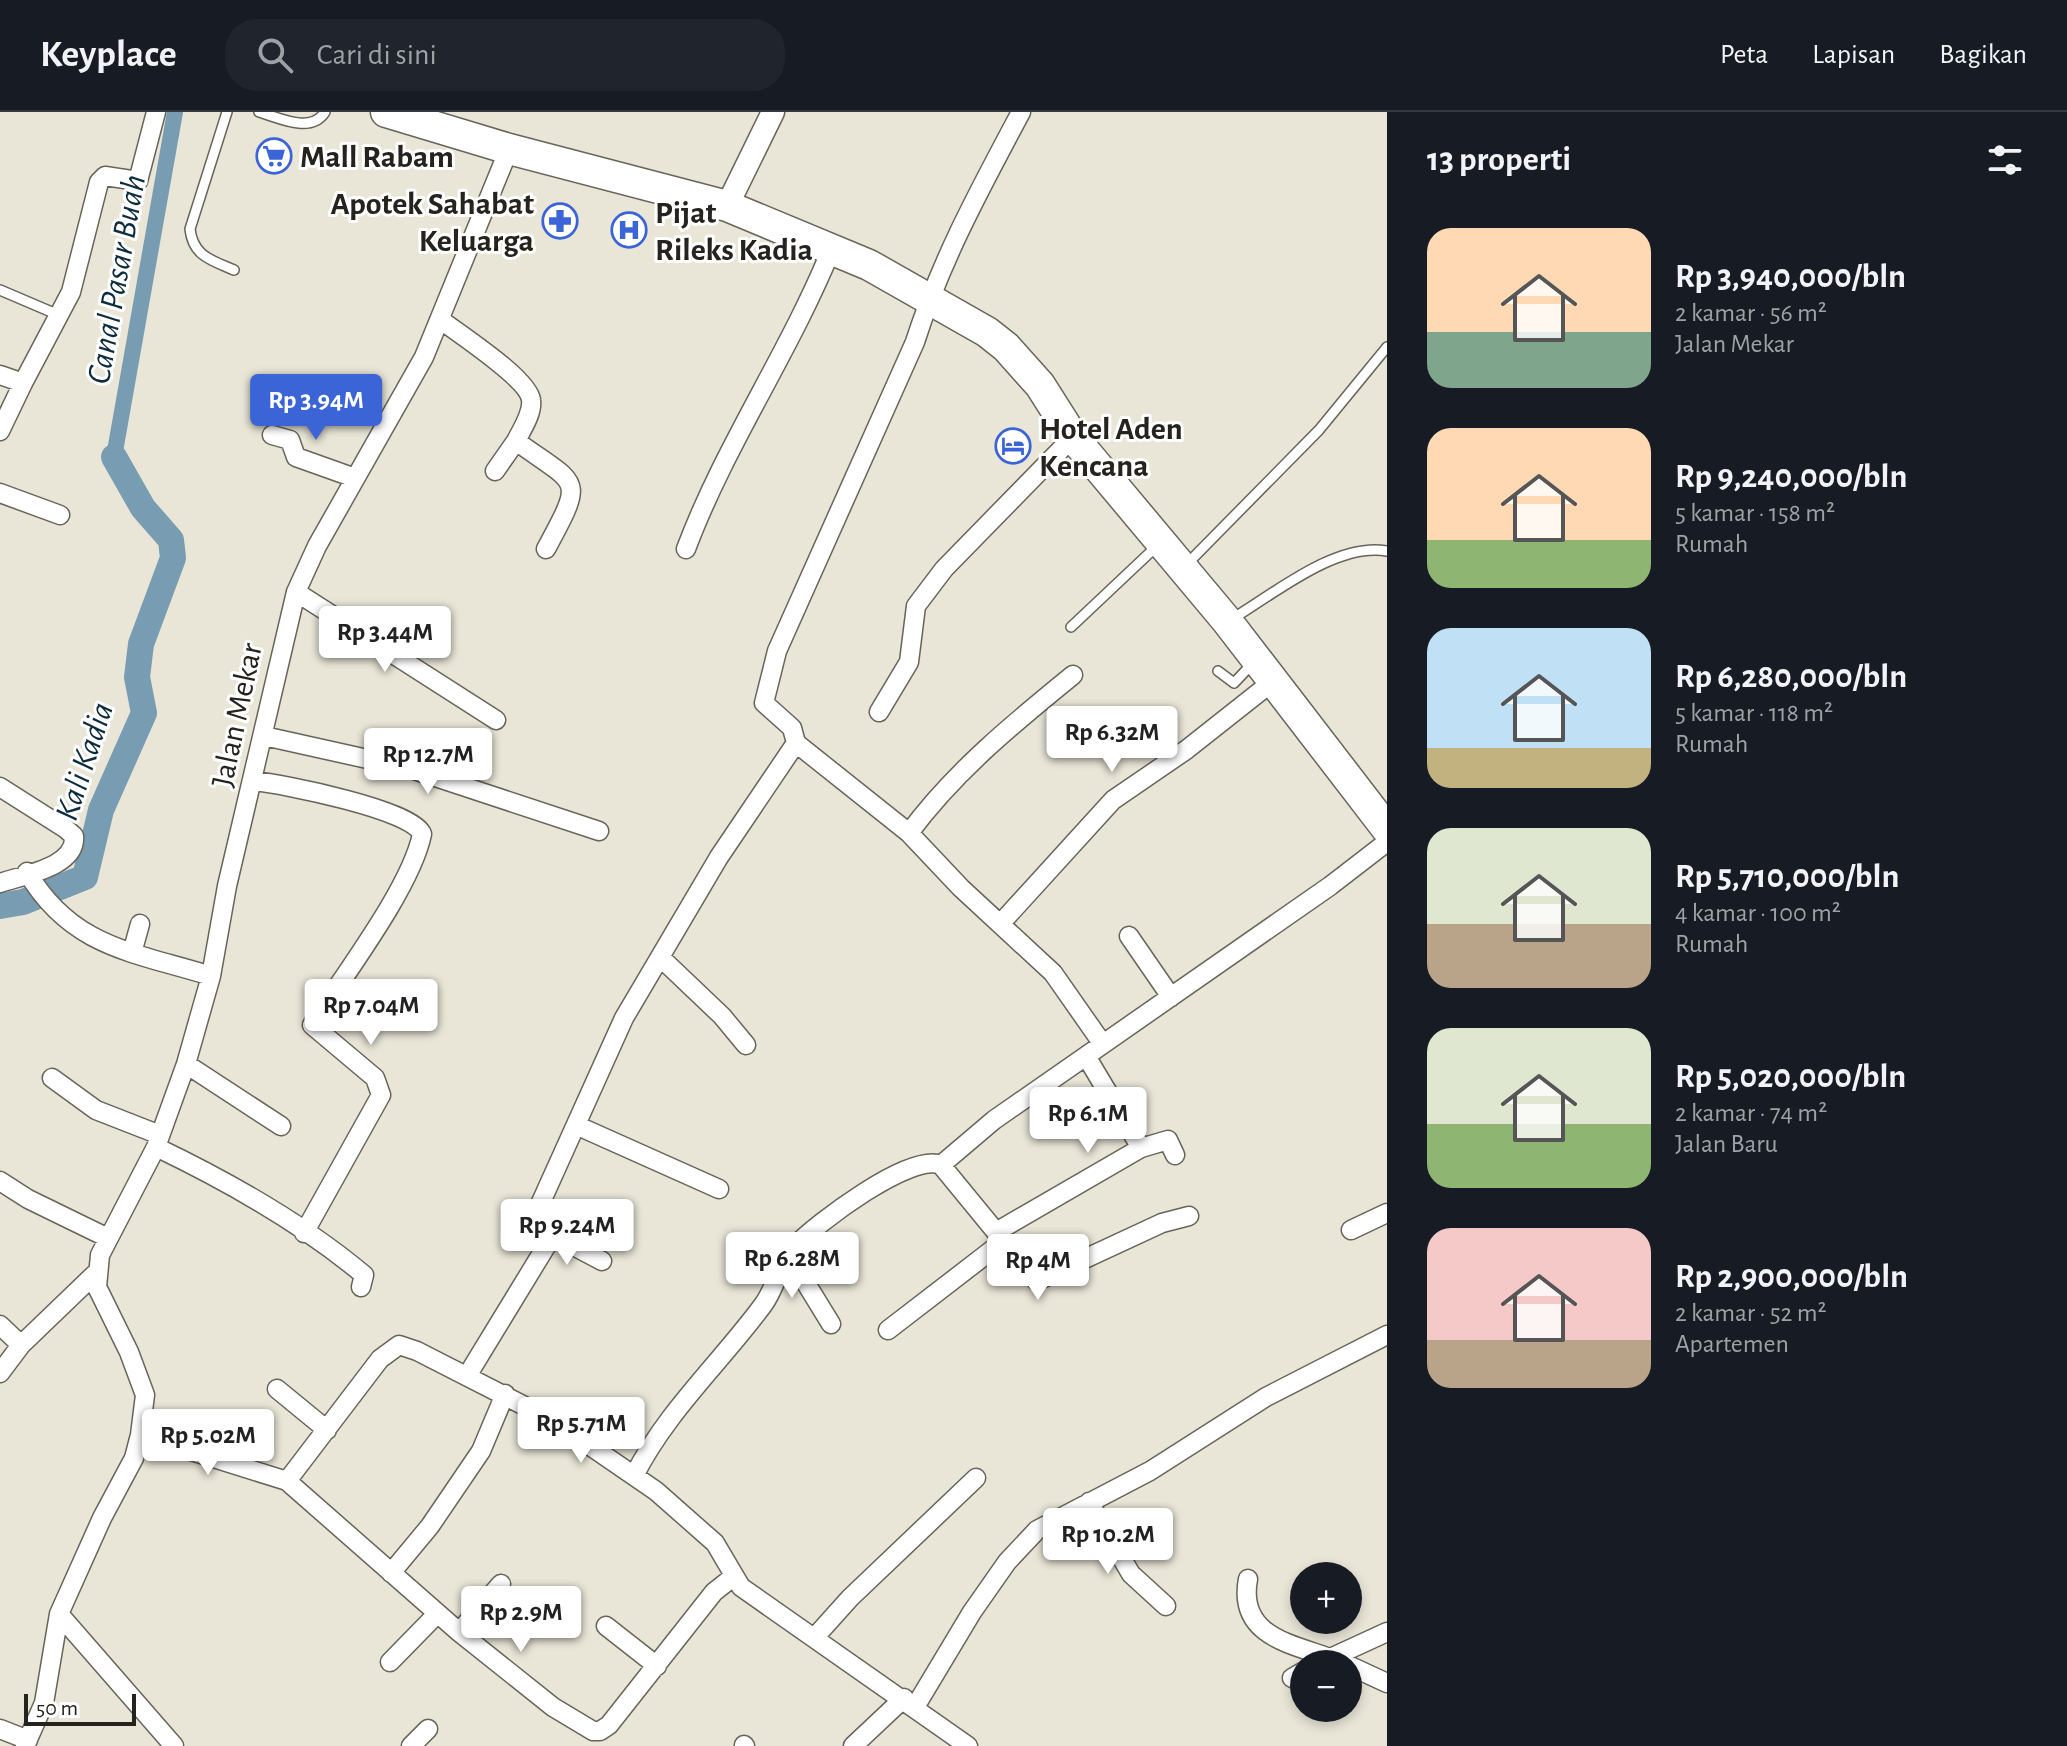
<!DOCTYPE html>
<html lang="id">
<meta charset="utf-8">
<style>
body{margin:0;font-family:"Alegreya Sans",sans-serif;background:#20242c;color:#f1f3f6;height:100vh;display:flex;flex-direction:column;font-size:30px;white-space:nowrap}
*{box-sizing:border-box;margin:0}
p{font-size:26px;color:#9ea1a6}
.icon{flex:none;width:44px;height:44px;fill:none;stroke:currentColor;stroke-width:2;stroke-linecap:round;stroke-linejoin:round}
.map{position:relative;flex:1;overflow:hidden}
.drawer{display:flex;flex-direction:column;background:#171b24;width:680px}
.drawer>*{flex:none}
.buttons{position:absolute;left:1290px;top:1450px;display:grid;gap:16px}
.buttons a{display:grid;place-items:center;width:72px;height:72px;border-radius:50%;background:#171b24;box-shadow:0 4px 12px #0003;font-size:40px}
.scale{position:absolute;left:24px;bottom:20px;width:112px;box-sizing:border-box;padding-left:8px;border:4px solid #25231e;border-top:0;font-size:22px;line-height:28px;white-space:nowrap;color:#25231e;-webkit-text-stroke:6px #fff;paint-order:stroke}
.price{position:absolute;translate:-50% -68px;padding:0 18px;border-radius:8px;background:#fff;color:#222;font-size:26px;line-height:52px;filter:drop-shadow(0 2px 4px #0008)}
.price::after{content:'';position:absolute;left:50%;top:48px;width:24px;height:18px;margin-left:-12px;background:inherit;clip-path:polygon(0 0,100% 0,50% 100%)}
.price.current{background:#3b65d6;color:#fff}
ul{padding:0;list-style:none}
li{display:flex;align-items:center;gap:24px;height:200px;padding:0 40px}
li span{display:grid;place-items:center;flex:none;width:224px;height:160px;border-radius:24px;color:#555}
li>.icon{margin-inline-start:auto}
span .icon{width:96px;height:96px;fill:#fffc;stroke-width:1}
li b{font-size:34px}
h2{display:flex;justify-content:space-between;align-items:center;height:96px;padding:0 40px;font-size:34px}
header{display:flex;align-items:center;gap:48px;box-sizing:border-box;height:112px;padding:0 40px;background:#171b24;border-bottom:2px solid #363941}
header strong{font-size:38px}
nav{display:flex;gap:44px;margin-inline-start:auto;font-size:28px}
.search{width:560px;height:72px;background:#20242c;display:flex;align-items:center;gap:20px;box-sizing:border-box;padding:0 28px;border-radius:32px;color:#9ea1a6;font-size:30px}
main{display:flex;flex:1;min-height:0}
.map>svg:first-child{display:block}
</style>
<header>
<strong>Keyplace</strong>
<div class="search"><svg class="icon" aria-label="search" viewBox="0 0 24 24"><circle cx="10" cy="10" r="6"/><path d="M15 15l6 6"/></svg>Cari di sini</div>
<nav><a>Peta</a><a>Lapisan</a><a>Bagikan</a></nav>
</header>
<main>
<div class="map">
<svg width="1387" height="1634" viewBox="0 0 1387 1634">
<rect width="100%" height="100%" fill="#e9e5d7"/>
<g fill="none" stroke-linecap="round" stroke-linejoin="round">
<path stroke="#789cb2" stroke-width="16" d="M114 345 175 0"/>
<path stroke="#789cb2" stroke-width="26" d="M0 794 23 790 85 765 101 698 144 601 137 565 141 532 173 446 171 428 143 396 114 345"/>
<defs>
<path id="service" d="M227 0 190 117C193 144 211 148 234 158
M259 0C280 6 311 22 325 0
M0 178 61 204
M1185 454 1319 318 1387 235
M1232 507C1274 482 1336 430 1387 439
M1071 515 1159 432
M1218 559 1234 571 1253 551"/>
<path id="minor" d="M441 208C459 222 529 267 531 288 533 301 522 317 516 329 579 375 586 363 546 437
M0 263 23 271 0 319
M23 271 71 180 99 70 105 64 138 69 156 0
M272 323 290 328 296 345 355 366
M495 359 516 329
M0 381 60 403
M686 437C725 333 789 241 831 138
M296 480 496 608
M879 600 909 550 916 494 944 457 1073 325
M264 624 408 656 599 719
M796 631 909 721 961 776 1053 861 1102 931
M254 669C282 672 414 698 422 722 411 776 343 864 312 913L375 966 381 983 304 1121
M0 675 66 717 74 724C77 755 23 763 0 771
M909 721C955 659 1014 611 1073 563
M27 760C72 836 134 840 211 864
M1001 811 1113 688 1186 638 1272 570
M1129 824 1171 885
M132 841 140 812
M660 845 722 904 746 933
M1086 944 1141 1036 1168 1028 1175 1043
M186 952 281 1014
M52 966 96 998 160 1023
M578 1014 719 1077
M156 1035C229 1070 302 1111 364 1163L361 1175
M941 1053 996 1120 1001 1131 1037 1169 1162 1111 1189 1104
M0 1069 28 1087 108 1126
M1351 1118 1387 1101
M996 1120 1141 1036
M553 1123 602 1149
M788 1142 831 1212
M0 1213 21 1233
M888 1218 1001 1131
M0 1261 21 1233 98 1159
M467 1264 553 1123 539 1111 537 1099 624 906 719 745 796 631 792 616 764 591 777 539 915 230C941 148 981 75 1021 0
M277 1277 327 1318
M140 1323 287 1369 459 1520 553 1595 593 1619H600L609 1613 714 1480 733 1465
M634 1364C666 1300 721 1250 763 1193 777 1174 779 1151 795 1134 817 1111 911 1040 941 1053L994 1008 1330 774 1387 730
M287 1369 380 1247 399 1233 417 1239 554 1309 656 1379 715 1431 741 1475 968 1634
M1089 1390 1131 1462 1166 1494
M391 1461 430 1414 481 1339 505 1282
M1248 1467C1236 1531 1305 1533 1345 1552
M59 1502 174 1634
M606 1514 657 1554
M459 1520 501 1472
M815 1525 850 1486 976 1366
M1324 1549 1387 1520
M390 1550 437 1502
M1348 1553 1387 1571
M1292 1566 1304 1559
M915 1595 972 1500 1007 1450 1037 1418 1150 1359 1266 1285 1387 1223
M0 1617 28 1628
M744 1633 745 1634
M25 1634 44 1591 59 1502 102 1406 134 1346 140 1323 145 1283 129 1240 97 1175 100 1143 156 1035 186 952 211 864 227 774 296 480 317 434 424 245 509 37
M411 1634 428 1617
M853 1634 904 1586"/>
<path id="tertiary" d="M727 94 773 0"/>
<path id="trunk" d="M386 0 509 37 727 94 869 153 987 220 1006 235 1040 273 1073 325 1227 509 1387 717"/>
</defs>
<use href="#service" stroke="#696459" stroke-width="12"/>
<use href="#minor" stroke="#696459" stroke-width="21"/>
<use href="#tertiary" stroke="#696459" stroke-width="25"/>
<use href="#trunk" stroke="#696459" stroke-width="33"/>
<use href="#service" stroke="#fff" stroke-width="9"/>
<use href="#minor" stroke="#fff" stroke-width="18"/>
<use href="#tertiary" stroke="#fff" stroke-width="22"/>
<use href="#trunk" stroke="#fff" stroke-width="30"/>
</g>
<defs>
<symbol id="supermarket-ring" viewBox="-11 -11 22 22"><circle r="9.5" fill="#fff" stroke="#3b65d6" stroke-width="1.5"/><path d="M-6-5.5h2.5l.6 2H6L4.5 2H-2.5L-4.4-4H-6ZM-1.5 3.2a1.3 1.3 0 1 0 .1 0ZM3 3.2a1.3 1.3 0 1 0 .1 0Z" fill="#3b65d6"/></symbol>
<symbol id="pharmacy-ring" viewBox="-11 -11 22 22"><circle r="9.5" fill="#fff" stroke="#3b65d6" stroke-width="1.5"/><path d="M-2-6h4v4h4v4h-4v4h-4v-4h-4v-4h4Z" fill="#3b65d6"/></symbol>
<symbol id="hospital-ring" viewBox="-11 -11 22 22"><circle r="9.5" fill="#fff" stroke="#3b65d6" stroke-width="1.5"/><path d="M-5-5h3v3.5h4V-5h3V5h-3V1.5h-4V5h-3Z" fill="#3b65d6"/></symbol>
<symbol id="hotel-ring" viewBox="-11 -11 22 22"><circle r="9.5" fill="#fff" stroke="#3b65d6" stroke-width="1.5"/><path d="M-6-4.5h1.5V1H6V5H4.5V3h-9V5H-6ZM-4 0a1.8 1.8 0 1 1 3.6 0ZM.5 0V-2.5h3Q6-2.5 6 0Z" fill="#3b65d6"/></symbol>
</defs>
<g fill-rule="evenodd">
<use href="#supermarket-ring" x="254" y="24" width="40" height="40"/>
<use href="#pharmacy-ring" x="540" y="89" width="40" height="40"/>
<use href="#hospital-ring" x="609" y="98" width="40" height="40"/>
<use href="#hotel-ring" x="993" y="314" width="40" height="40"/>
</g>
<g text-anchor="middle" stroke-width="6" stroke-linejoin="round" paint-order="stroke">
<g font-size="32" font-weight="bold" fill="#25231e" stroke="#fff" text-anchor="start">
<text x="300" y="55">Mall Rabam</text>
<text x="534" y="102" text-anchor="end">Apotek Sahabat<tspan x="534" dy="37">Keluarga</tspan></text>
<text x="655" y="111">Pijat<tspan x="655" dy="37">Rileks Kadia</tspan></text>
<text x="1039" y="327">Hotel Aden<tspan x="1039" dy="37">Kencana</tspan></text>
</g>
<g font-size="32" fill="#25231e" stroke="#fff">
<text transform="translate(236 603) rotate(-78)" y="11">Jalan Mekar</text>
</g>
<g font-size="34" font-style="italic" fill="#0d2d3e" stroke="#fff">
<text transform="translate(115 167) rotate(-80)" y="12">Canal Pasar Buah</text>
<text transform="translate(83 649) rotate(-72)" y="12">Kali Kadia</text>
</g>
</g>
</svg>
<div class="buttons">
<a>+</a>
<a>−</a>
</div>
<div class="scale">50 m</div>
<b class="price current" style="left:316px;top:330px">Rp 3.94M</b>
<b class="price" style="left:385px;top:562px">Rp 3.44M</b>
<b class="price" style="left:1112px;top:662px">Rp 6.32M</b>
<b class="price" style="left:428px;top:684px">Rp 12.7M</b>
<b class="price" style="left:371px;top:935px">Rp 7.04M</b>
<b class="price" style="left:1088px;top:1043px">Rp 6.1M</b>
<b class="price" style="left:567px;top:1155px">Rp 9.24M</b>
<b class="price" style="left:792px;top:1188px">Rp 6.28M</b>
<b class="price" style="left:1038px;top:1190px">Rp 4M</b>
<b class="price" style="left:581px;top:1353px">Rp 5.71M</b>
<b class="price" style="left:208px;top:1365px">Rp 5.02M</b>
<b class="price" style="left:1108px;top:1464px">Rp 10.2M</b>
<b class="price" style="left:521px;top:1542px">Rp 2.9M</b>
</div>
<section class="drawer">
<h2>13 properti<svg class="icon" aria-label="filters" viewBox="0 0 24 24"><path d="M4 7h16M4 17h16"/><circle cx="9" cy="7" r="2"/><circle cx="15" cy="17" r="2"/></svg></h2>
<ul>
<li><span style="background:linear-gradient(#ffd9b3 65%,#7fa58c 0)"><svg class="icon" aria-label="home" viewBox="0 0 24 24"><path d="M3 11l9-7 9 7M6 9v11h12V9"/></svg></span><div><b>Rp 3,940,000/bln</b><p>2 kamar · 56 m²</p><p>Jalan Mekar</p></div></li>
<li><span style="background:linear-gradient(#ffd9b3 70%,#8fb573 0)"><svg class="icon" aria-label="home" viewBox="0 0 24 24"><path d="M3 11l9-7 9 7M6 9v11h12V9"/></svg></span><div><b>Rp 9,240,000/bln</b><p>5 kamar · 158 m²</p><p>Rumah</p></div></li>
<li><span style="background:linear-gradient(#bfe0f5 75%,#c2b280 0)"><svg class="icon" aria-label="home" viewBox="0 0 24 24"><path d="M3 11l9-7 9 7M6 9v11h12V9"/></svg></span><div><b>Rp 6,280,000/bln</b><p>5 kamar · 118 m²</p><p>Rumah</p></div></li>
<li><span style="background:linear-gradient(#dfe7d0 60%,#b9a48a 0)"><svg class="icon" aria-label="home" viewBox="0 0 24 24"><path d="M3 11l9-7 9 7M6 9v11h12V9"/></svg></span><div><b>Rp 5,710,000/bln</b><p>4 kamar · 100 m²</p><p>Rumah</p></div></li>
<li><span style="background:linear-gradient(#dfe7d0 60%,#8fb573 0)"><svg class="icon" aria-label="home" viewBox="0 0 24 24"><path d="M3 11l9-7 9 7M6 9v11h12V9"/></svg></span><div><b>Rp 5,020,000/bln</b><p>2 kamar · 74 m²</p><p>Jalan Baru</p></div></li>
<li><span style="background:linear-gradient(#f6c9c9 70%,#b9a48a 0)"><svg class="icon" aria-label="home" viewBox="0 0 24 24"><path d="M3 11l9-7 9 7M6 9v11h12V9"/></svg></span><div><b>Rp 2,900,000/bln</b><p>2 kamar · 52 m²</p><p>Apartemen</p></div></li>
</ul>
</section>
</main>
